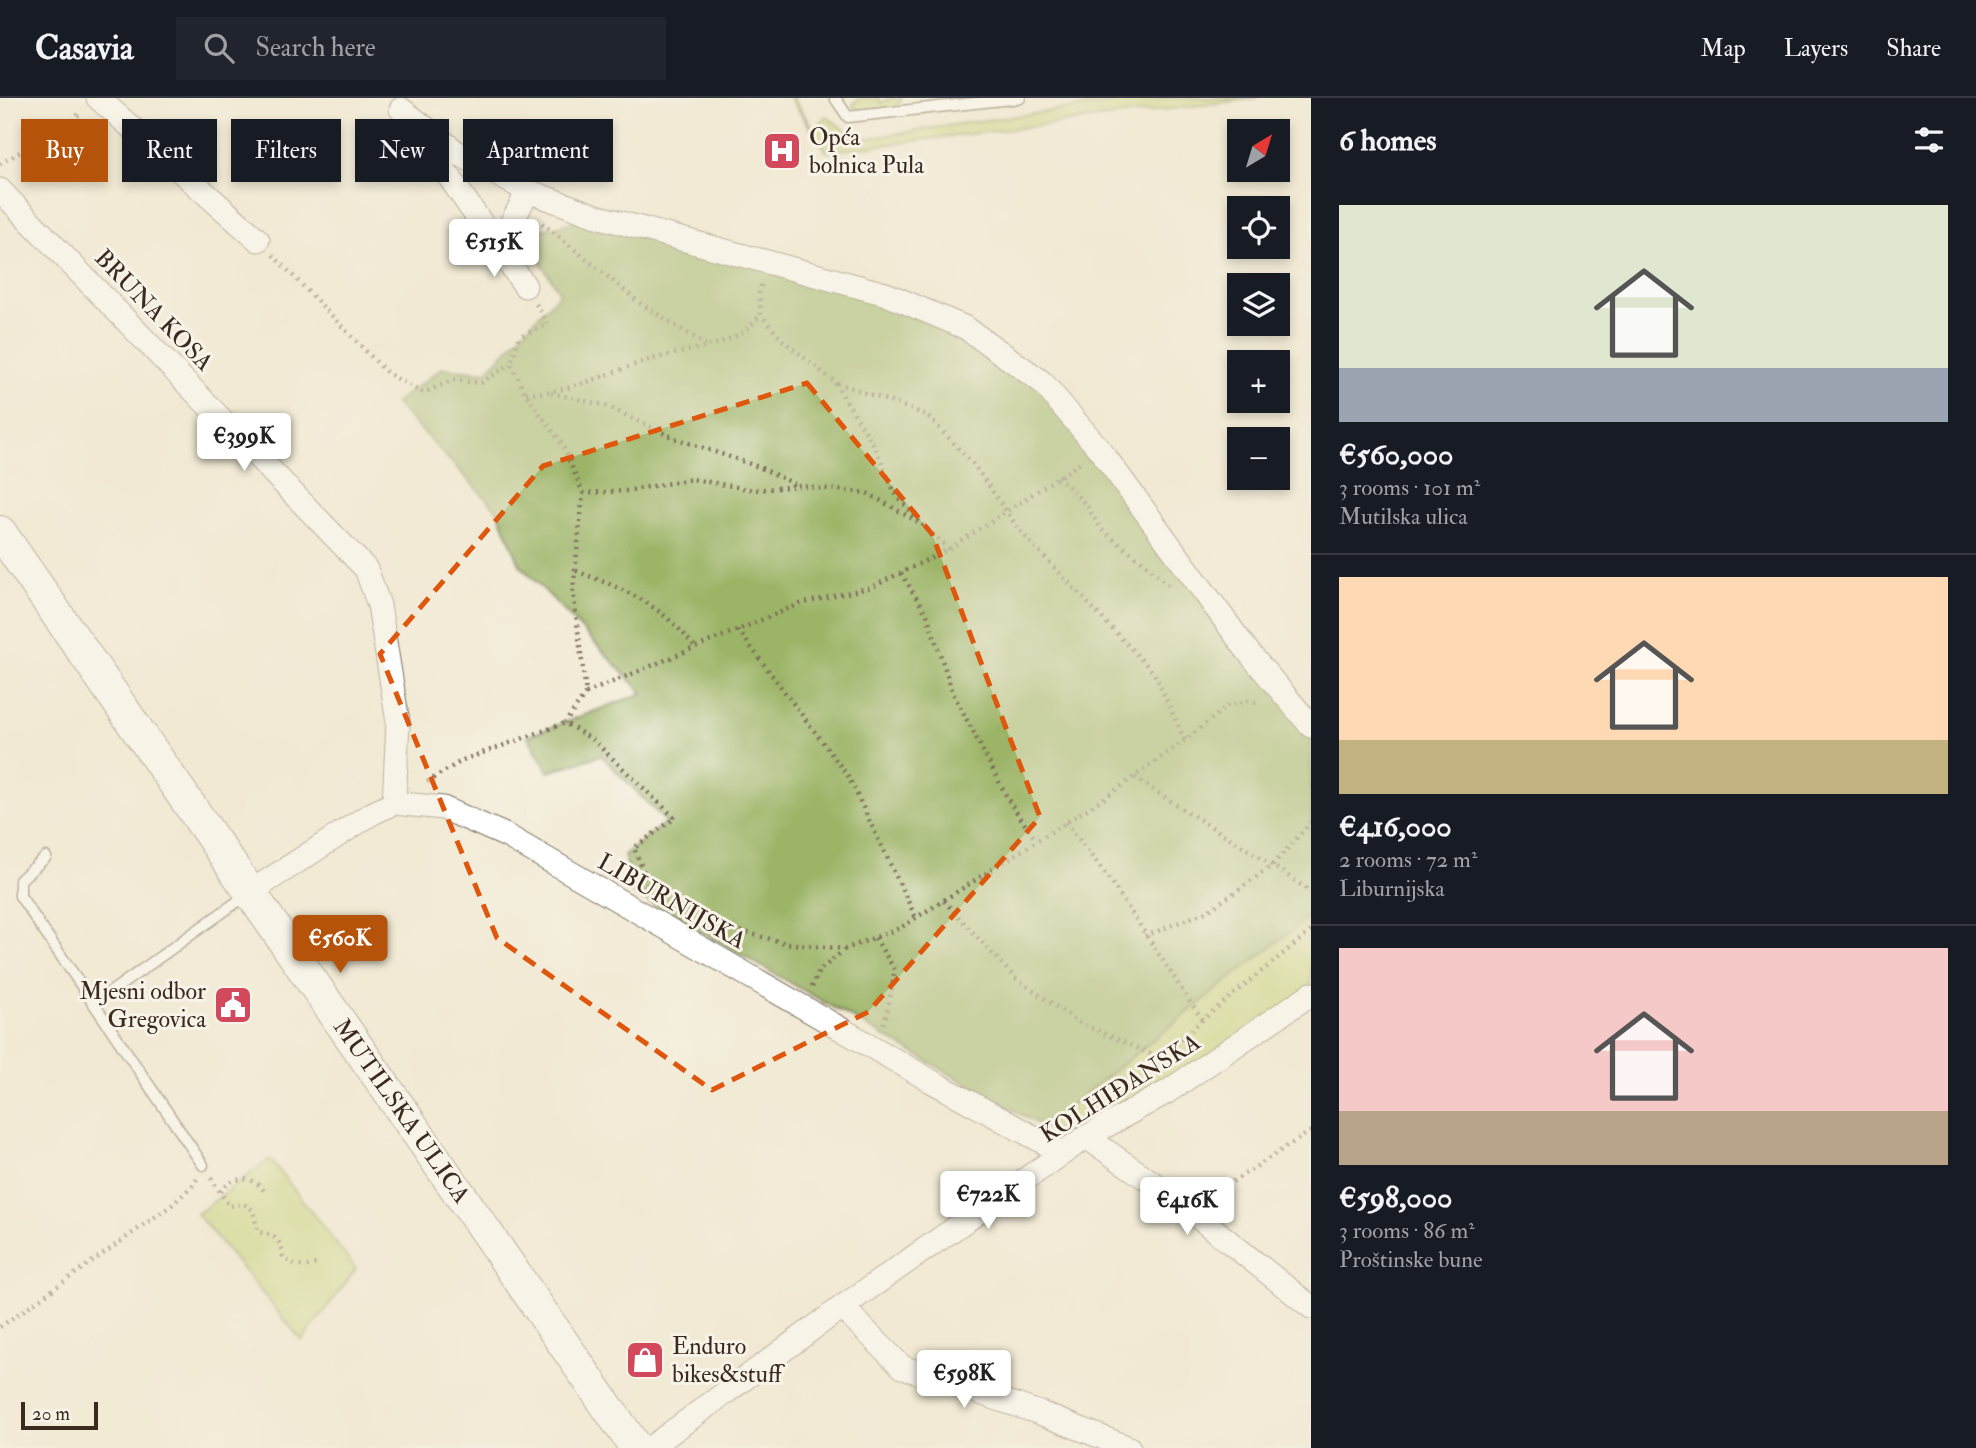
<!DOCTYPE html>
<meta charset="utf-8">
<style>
body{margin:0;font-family:"IM FELL Double Pica",serif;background:#20242c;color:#f1f3f6;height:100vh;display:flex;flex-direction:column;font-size:26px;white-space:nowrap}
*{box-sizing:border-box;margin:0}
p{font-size:23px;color:#9ea1a6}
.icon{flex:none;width:38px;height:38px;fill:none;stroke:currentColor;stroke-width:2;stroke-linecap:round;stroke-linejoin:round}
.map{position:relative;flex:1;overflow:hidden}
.drawer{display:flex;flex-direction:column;background:#171b24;width:665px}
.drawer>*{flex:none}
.banner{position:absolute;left:21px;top:21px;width:665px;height:63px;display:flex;gap:14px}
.needle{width:46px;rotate:38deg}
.buttons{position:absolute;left:1227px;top:21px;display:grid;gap:14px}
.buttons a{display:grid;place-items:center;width:63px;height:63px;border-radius:0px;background:#171b24;box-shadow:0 4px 10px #0003;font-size:35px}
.scale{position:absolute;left:21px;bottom:18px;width:77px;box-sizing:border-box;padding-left:7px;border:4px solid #3b2a1e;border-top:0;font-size:19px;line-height:24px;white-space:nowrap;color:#3b2a1e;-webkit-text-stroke:5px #f7f3e8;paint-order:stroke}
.price{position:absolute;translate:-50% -60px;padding:0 16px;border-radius:7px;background:#fff;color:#222;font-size:23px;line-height:46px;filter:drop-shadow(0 2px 4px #0008)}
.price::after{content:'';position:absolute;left:50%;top:42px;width:21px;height:16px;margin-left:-10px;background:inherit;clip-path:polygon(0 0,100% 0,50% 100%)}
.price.current{background:#b45309;color:#fff}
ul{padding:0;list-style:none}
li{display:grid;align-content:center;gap:14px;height:371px;padding:0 28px}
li+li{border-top:2px solid #363941}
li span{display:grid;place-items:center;height:217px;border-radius:0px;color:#555}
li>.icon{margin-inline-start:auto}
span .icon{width:126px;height:126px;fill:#fffc;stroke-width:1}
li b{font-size:30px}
h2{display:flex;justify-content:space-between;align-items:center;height:84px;padding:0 28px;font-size:30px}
.tag{padding:0 24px;border-radius:0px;background:#171b24;box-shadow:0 4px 10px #0003;font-size:24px;line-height:63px}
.tag.current{background:#b45309;color:#fff}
header{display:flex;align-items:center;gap:42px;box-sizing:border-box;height:98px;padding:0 35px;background:#171b24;border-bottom:2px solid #363941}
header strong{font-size:33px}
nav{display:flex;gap:38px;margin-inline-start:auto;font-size:24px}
.search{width:490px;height:63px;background:#20242c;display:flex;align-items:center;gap:18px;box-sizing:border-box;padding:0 24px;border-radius:0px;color:#9ea1a6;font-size:26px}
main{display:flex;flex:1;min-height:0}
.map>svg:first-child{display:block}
</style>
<header>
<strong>Casavia</strong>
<div class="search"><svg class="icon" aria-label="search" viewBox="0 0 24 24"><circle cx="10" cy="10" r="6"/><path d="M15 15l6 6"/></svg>Search here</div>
<nav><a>Map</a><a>Layers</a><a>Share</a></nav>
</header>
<main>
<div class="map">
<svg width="1311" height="1350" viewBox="0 0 1311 1350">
<rect width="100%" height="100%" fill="#f7f3e8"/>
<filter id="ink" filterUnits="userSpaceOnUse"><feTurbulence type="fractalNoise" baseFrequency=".0143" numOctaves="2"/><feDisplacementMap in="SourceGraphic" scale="14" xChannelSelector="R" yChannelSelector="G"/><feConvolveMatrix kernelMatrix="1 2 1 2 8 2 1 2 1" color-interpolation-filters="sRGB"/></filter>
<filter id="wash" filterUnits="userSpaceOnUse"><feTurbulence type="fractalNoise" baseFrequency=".00686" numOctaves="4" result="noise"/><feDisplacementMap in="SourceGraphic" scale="28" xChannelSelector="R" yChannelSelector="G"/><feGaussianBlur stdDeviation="1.57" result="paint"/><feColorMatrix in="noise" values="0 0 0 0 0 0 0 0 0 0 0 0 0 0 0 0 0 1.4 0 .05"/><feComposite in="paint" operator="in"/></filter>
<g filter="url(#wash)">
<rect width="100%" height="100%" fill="#f1e9d3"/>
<path fill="#c4d274" stroke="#807e49" stroke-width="2" d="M790 0H793L815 33 826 18 858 42 971 24 1147 0H1258L827 54Z
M861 0H878L882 5 890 0H901V3C893 16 865 17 853 9L854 5Z
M1311 817V892L1086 1039 1043 1029Z
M270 1061 356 1171 302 1243 197 1116Z"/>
<path fill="#9bb466" stroke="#6b6f42" stroke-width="2" d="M596 118 886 196 1042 284 1311 628V817L1043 1029 633 795 624 757 666 724 601 657 548 674 528 638 643 595 520 467 498 413 395 305 442 270 486 274 560 195 523 137Z"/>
</g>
<g filter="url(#ink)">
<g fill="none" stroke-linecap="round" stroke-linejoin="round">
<defs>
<path id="service" d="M835 0 848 19 1020 0
M46 759 20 782V798L94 906
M203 1067 94 906 248 796"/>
<path id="minor" d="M98 0 258 142
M401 11 459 56 528 93 596 118 886 196 966 230 1042 284 1100 352 1249 555 1311 628
M418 34 525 188
M0 92 366 471 379 507 398 624 394 705
M499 149 528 93
M250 794 371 716 394 705 443 710 507 738 931 983 1063 1055
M1086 1039 1169 1096 1311 1209
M842 1209 902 1269 1040 1315 1129 1350
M650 1350 842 1209 1086 1039 1167 994 1311 896"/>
<path id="secondary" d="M0 434 636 1350"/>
</defs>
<use href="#service" stroke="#7b6d5d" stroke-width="13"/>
<use href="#minor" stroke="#7b6d5d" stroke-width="25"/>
<use href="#secondary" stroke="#7b6d5d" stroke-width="34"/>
<path stroke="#7b6d5d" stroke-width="4.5" stroke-dasharray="2 5" stroke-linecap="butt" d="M0 66 71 24 80 15
M542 125 640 205 706 247
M273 157 387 275 423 295 453 282 481 285 511 266
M761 187 759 195 761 217 782 242 835 284 927 317 974 367 1020 433 1154 575 1185 642
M536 206 548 226 519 239 511 266 525 295 562 346 583 395 573 493 586 595 565 625
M835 285 875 349 895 395 919 423
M526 295C572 295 604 276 646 263 674 254 717 250 741 235 748 231 755 223 761 217
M551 295 604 307 674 340 759 369 799 388
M1058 378 1086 407 1102 432 1142 463 1171 490
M583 395 626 393 692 381 753 392 800 388 867 395 922 426 949 451
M576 473C624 491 664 507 695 550
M901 475 927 517 953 595 1010 705 1036 742
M738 532 848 678 916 820
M586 595 800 506 872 489 949 451 1080 365
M1135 679C1192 719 1254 753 1311 794
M427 684 463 662 565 625 593 642 675 720 634 750 651 792
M1066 724 1112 785 1202 922
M944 803 1015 880 1080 925 1160 960
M707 824 785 845 845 851 900 830 1109 697 1185 642 1228 608 1248 603 1259 605
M1145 838 1208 813 1273 767 1311 724
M875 840 895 872 887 915 882 930
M812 889 819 873 844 852
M1160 961 1202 922 1311 833
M211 1080 229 1108 244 1106 253 1112 258 1134C273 1136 282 1142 283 1158 293 1169 302 1170 316 1166
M221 1094C231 1078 253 1076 264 1093
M1209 1099 1311 1033
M0 1229 172 1107 193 1087 197 1081"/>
<use href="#service" stroke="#fff" stroke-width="10"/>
<use href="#minor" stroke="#fff" stroke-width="23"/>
<use href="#secondary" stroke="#fff" stroke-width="32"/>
</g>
</g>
<path d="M0 0H1311V1350H0ZM807 285 932 436 1040 719 868 914 712 992 497 840 380 556 543 368Z" fill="#f1e9d3" fill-opacity=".55" fill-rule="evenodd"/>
<path fill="none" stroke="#df570d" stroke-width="5" stroke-dasharray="14 9" stroke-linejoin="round" d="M807 285 932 436 1040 719 868 914 712 992 497 840 380 556 543 368Z"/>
<defs>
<symbol id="hospital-square" viewBox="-11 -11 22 22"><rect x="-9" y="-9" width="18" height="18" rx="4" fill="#d1495b" stroke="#f7f3e8"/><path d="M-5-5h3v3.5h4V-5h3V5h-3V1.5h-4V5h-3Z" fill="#fff"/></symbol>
<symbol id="civic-square" viewBox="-11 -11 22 22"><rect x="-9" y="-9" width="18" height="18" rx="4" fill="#d1495b" stroke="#f7f3e8"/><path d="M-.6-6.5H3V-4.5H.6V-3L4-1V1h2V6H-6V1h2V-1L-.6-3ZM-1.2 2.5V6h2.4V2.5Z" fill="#fff"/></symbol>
<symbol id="shop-square" viewBox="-11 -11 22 22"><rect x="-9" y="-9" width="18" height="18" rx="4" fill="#d1495b" stroke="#f7f3e8"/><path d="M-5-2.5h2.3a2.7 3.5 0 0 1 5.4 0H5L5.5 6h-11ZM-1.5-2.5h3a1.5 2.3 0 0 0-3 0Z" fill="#fff"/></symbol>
</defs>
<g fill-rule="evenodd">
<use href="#hospital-square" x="760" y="31" width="44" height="44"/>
<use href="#civic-square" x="211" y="885" width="44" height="44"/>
<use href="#shop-square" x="623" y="1240" width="44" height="44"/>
</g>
<g text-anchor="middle" stroke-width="6" stroke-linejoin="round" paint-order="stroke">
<g font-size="24" fill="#3b2a1e" stroke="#f7f3e8" text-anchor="start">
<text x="809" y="47">Opća<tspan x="809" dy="28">bolnica Pula</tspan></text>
<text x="206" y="901" text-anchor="end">Mjesni odbor<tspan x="206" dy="28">Gregovica</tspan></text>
<text x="672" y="1256">Enduro<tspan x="672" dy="28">bikes&amp;stuff</tspan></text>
</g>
<g font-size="24" fill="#3b2a1e" stroke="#f7f3e8">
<text transform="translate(154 212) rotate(46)" y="8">BRUNA KOSA</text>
<text transform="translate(672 803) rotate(30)" y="8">LIBURNIJSKA</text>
<text transform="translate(1120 990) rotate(-32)" y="8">KOLHIĐANSKA</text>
<text transform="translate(402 1013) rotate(55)" y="8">MUTILSKA ULICA</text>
</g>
</g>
</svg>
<div class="buttons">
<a><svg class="needle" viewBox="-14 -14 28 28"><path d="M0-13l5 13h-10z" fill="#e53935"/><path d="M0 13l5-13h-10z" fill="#9ea1a6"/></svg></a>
<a><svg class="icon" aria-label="locate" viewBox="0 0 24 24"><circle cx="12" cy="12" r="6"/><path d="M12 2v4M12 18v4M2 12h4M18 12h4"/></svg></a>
<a><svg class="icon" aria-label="layers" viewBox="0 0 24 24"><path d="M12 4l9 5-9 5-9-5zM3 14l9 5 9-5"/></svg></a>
<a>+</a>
<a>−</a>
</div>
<div class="scale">20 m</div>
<b class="price" style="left:494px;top:181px">€515K</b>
<b class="price" style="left:244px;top:375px">€399K</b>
<b class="price current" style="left:340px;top:877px">€560K</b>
<b class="price" style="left:988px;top:1133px">€722K</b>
<b class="price" style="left:1187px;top:1139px">€416K</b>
<b class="price" style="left:964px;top:1312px">€598K</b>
<div class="banner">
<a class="tag current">Buy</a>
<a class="tag">Rent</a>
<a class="tag">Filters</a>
<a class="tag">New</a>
<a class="tag">Apartment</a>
</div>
</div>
<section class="drawer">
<h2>6 homes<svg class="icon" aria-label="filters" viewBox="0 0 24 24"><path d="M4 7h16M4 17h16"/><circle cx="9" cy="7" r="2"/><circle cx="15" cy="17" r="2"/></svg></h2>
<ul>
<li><span style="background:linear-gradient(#dfe7d0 75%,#9aa5b1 0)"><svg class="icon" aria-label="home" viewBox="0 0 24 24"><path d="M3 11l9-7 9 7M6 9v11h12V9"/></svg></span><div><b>€560,000</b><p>3 rooms · 101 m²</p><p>Mutilska ulica</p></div></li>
<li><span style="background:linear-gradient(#ffd9b3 75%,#c2b280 0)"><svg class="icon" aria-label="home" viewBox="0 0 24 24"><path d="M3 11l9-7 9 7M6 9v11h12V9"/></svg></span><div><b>€416,000</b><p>2 rooms · 72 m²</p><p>Liburnijska</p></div></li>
<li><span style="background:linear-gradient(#f6c9c9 75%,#b9a48a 0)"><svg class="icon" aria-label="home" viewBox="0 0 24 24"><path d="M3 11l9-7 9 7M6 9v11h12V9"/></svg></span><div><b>€598,000</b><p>3 rooms · 86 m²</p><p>Proštinske bune</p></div></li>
</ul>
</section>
</main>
